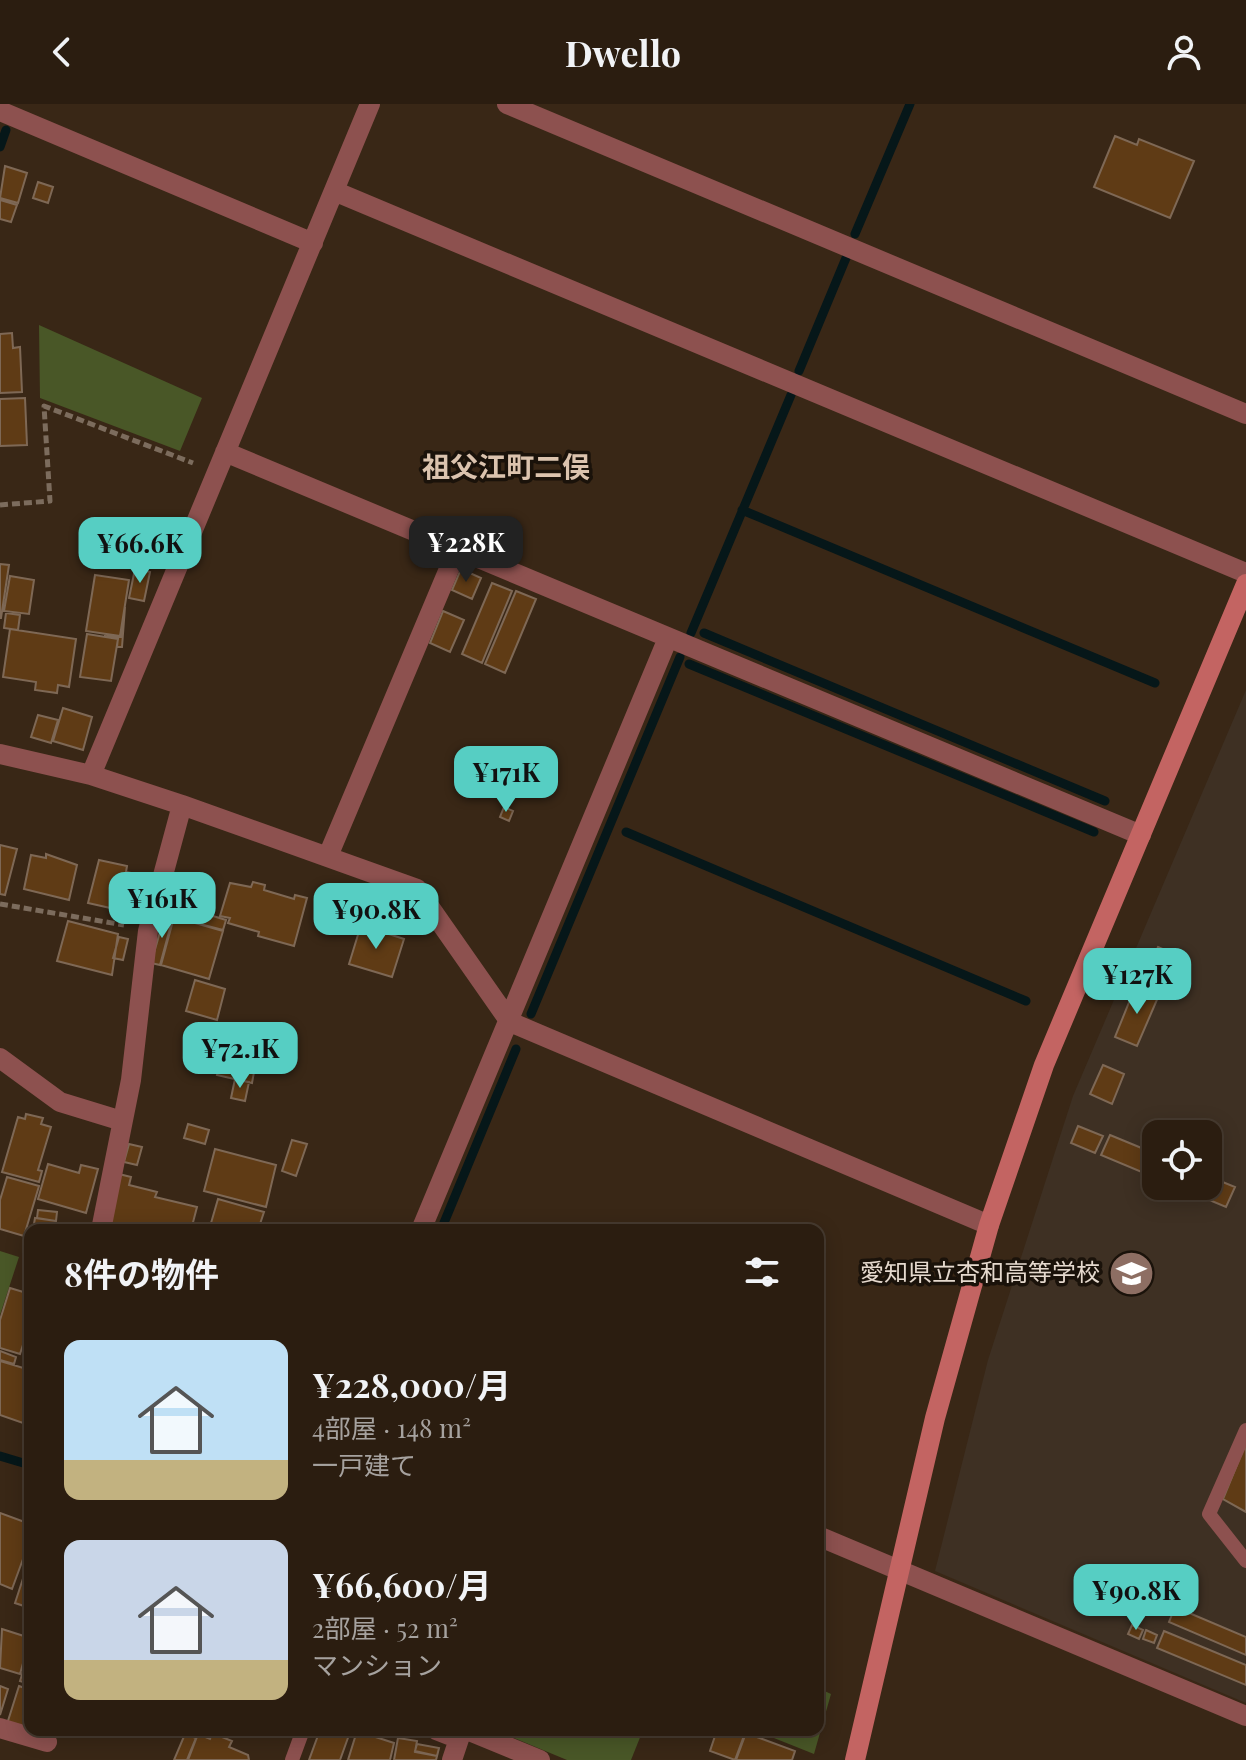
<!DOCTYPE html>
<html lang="ja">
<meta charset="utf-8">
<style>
body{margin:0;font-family:"Playfair Display","Noto Sans JP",serif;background:#372a1e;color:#f1f3f6;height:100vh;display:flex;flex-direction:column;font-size:30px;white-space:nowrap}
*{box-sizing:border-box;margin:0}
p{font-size:26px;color:#a6a29f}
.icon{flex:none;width:44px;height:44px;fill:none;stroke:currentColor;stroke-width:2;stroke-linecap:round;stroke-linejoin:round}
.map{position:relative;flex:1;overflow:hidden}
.panel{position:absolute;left:24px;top:1120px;width:800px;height:512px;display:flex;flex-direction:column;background:#2b1d10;border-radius:16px;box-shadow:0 4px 20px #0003,0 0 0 2px #473b30}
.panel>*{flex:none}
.buttons{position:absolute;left:1142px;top:1016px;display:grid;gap:16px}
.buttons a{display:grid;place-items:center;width:80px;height:80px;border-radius:16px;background:#2b1d10;box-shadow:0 4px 20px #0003,0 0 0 2px #473b30;font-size:40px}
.price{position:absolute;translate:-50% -68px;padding:0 18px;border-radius:16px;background:#56cec3;color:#111;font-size:26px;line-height:52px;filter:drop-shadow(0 2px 4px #0008)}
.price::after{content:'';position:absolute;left:50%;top:48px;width:24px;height:18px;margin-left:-12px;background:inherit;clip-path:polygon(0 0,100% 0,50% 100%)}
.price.on{background:#222;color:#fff}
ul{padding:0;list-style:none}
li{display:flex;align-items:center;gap:24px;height:200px;padding:0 40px}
li span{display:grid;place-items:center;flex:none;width:224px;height:160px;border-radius:16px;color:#555}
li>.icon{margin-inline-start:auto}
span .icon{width:96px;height:96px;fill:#fffc;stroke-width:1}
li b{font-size:34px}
h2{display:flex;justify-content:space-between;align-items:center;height:96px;padding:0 40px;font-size:34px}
header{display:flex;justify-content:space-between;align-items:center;height:104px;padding:0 40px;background:#2b1d10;font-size:36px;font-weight:700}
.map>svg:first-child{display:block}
</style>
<header><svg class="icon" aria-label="back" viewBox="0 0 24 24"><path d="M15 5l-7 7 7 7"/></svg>Dwello<svg class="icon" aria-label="person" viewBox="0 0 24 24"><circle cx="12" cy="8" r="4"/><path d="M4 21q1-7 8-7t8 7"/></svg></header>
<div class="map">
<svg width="1246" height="1656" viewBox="0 0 1246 1656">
<rect width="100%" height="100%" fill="#392716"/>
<path fill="#3e3023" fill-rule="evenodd" d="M1246 586V1599L935 1467 988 1256 1073 992ZM1156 1030H1208V1082H1156Z"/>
<path fill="#495727" d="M39 221 202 294 180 347 40 294Z
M0 1147 19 1153 0 1211Z
M818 1584 831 1590 814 1650 754 1626H818Z
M495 1626H643L631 1656H567Z"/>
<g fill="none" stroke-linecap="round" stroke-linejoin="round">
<path stroke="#061719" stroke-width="9" d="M0 43 6 26
M855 130 910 0
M799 267 846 154
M742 406 1155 579
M691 529 791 291
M704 529 1105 697
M689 560 1094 728
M626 728 1026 897
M531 910 680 553
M441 1126 516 945
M0 1352 30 1361"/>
</g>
<path fill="#5f3b15" stroke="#7e6855" stroke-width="2" d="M1115 32 1137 41 1139 35 1194 57 1170 114 1094 83Z
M5 62 27 69 18 99 0 94Z
M38 78 53 83 48 99 33 94Z
M0 96 17 101 11 118 0 115Z
M12 229 13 244 20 243 22 288 0 289V230Z
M25 294 27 341 0 342V295Z
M0 460 9 461 1 514H0Z
M135 465 150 468 144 497 129 494Z
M461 465 481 474 472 495 452 486Z
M95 471 129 476 120 532 86 527Z
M10 472 34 476 29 510 4 507Z
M492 479 512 487 482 559 462 550Z
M516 487 536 495 505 569 485 560Z
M125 503 122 543H117L118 534 104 532 121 533Z
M443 507 464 516 450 548 430 539Z
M6 509 20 511 18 526 4 524Z
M10 525 76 535 69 583 58 581 57 589 35 586 36 578 3 573Z
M87 530 118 535 111 577 80 573Z
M63 604 92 613 83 646 53 637Z
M38 611 58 616 51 639 31 633Z
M504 703 513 707 509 717 500 713Z
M0 741 17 745 5 791 0 790Z
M46 750 77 761 69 796 24 785 31 751 46 754Z
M99 756 127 762 126 768 146 772 137 810 88 799Z
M253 778 265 781 264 786 294 795 295 791 307 794 294 842 258 832 259 828 228 819 230 814 220 812 230 779 251 783Z
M203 809 226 816 223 826 200 820Z
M165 811 173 813 160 861 151 859Z
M174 813 223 827 209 875 161 861Z
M68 817 118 830 112 871 57 857Z
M361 821 404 835 392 873 349 860Z
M119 833 128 835 123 856 113 854Z
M1158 843 1174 850 1159 885 1143 879Z
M195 876 225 885 217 916 186 907Z
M1136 881 1159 891 1137 942 1115 933Z
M222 924 261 930 252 979 217 971 224 943 219 942Z
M1103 961 1124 970 1112 1000 1090 990Z
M235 975 249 978 245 997 231 994Z
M26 1010 43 1014 41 1020 51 1023 38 1066 42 1067 39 1078 2 1068 18 1013 25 1015Z
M188 1020 209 1026 205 1040 184 1034Z
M1078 1022 1103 1032 1095 1049 1071 1039Z
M1110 1031 1156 1050V1074L1101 1051Z
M292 1036 307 1040 296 1072 282 1067Z
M129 1040 142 1043 137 1061 124 1058Z
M215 1045 276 1061 266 1103 204 1087Z
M48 1060 79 1069 81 1061 98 1065 86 1109 38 1095Z
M119 1070 131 1073 129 1081 157 1088 155 1093 197 1103 191 1126H123L107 1117Z
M1208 1072 1235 1083 1226 1103 1176 1082H1208Z
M7 1073 39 1082 24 1132 0 1125V1096Z
M218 1095 264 1108 258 1126H209Z
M38 1106 57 1108 56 1117 37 1114Z
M35 1114 56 1117 55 1126H33Z
M10 1184 30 1190V1219L20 1250 0 1244V1216Z
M0 1247 16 1253 14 1260 0 1256Z
M0 1257 30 1266V1324L29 1321 0 1311Z
M1245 1341 1246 1342V1408L1223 1395Z
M0 1409 30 1420V1436L12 1485 0 1480Z
M30 1453V1504L15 1499Z
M1175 1503 1246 1533V1551L1169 1518Z
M1132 1521 1143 1526 1139 1535 1128 1530Z
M2 1525 30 1534 20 1570 0 1564Z
M1146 1526 1157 1531 1154 1539 1143 1535Z
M1164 1527 1246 1561V1581L1157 1544Z
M27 1555 30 1556V1580L20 1577Z
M0 1582 8 1585 0 1611Z
M19 1582 30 1586V1626L7 1620Z
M320 1626H357L354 1633 349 1631 340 1656H309Z
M717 1626 745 1629 735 1656 710 1647Z
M357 1627 394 1639 390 1656H348Z
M212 1629 232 1637 229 1643 248 1651 249 1656H188L198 1630 210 1635Z
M746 1629 795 1647 792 1656H736Z
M185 1630 196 1634 187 1656H174Z
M398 1634 417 1637 415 1648 437 1652 436 1656H394Z
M417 1640 439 1644 437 1652 415 1647Z"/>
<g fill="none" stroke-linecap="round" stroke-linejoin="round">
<path stroke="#7c6c5d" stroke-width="5" stroke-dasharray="8 4" stroke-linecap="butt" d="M0 401 50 397 44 302 193 359
M0 800 124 821"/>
<path stroke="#8d514f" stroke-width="14" d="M1246 1326 1209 1410 1246 1457
M292 1656 303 1626"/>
<path stroke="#8d514f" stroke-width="20" d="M507 0 1246 310
M0 7 313 139
M334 87 1246 469
M225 348 1141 731
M0 650 91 671 182 701 417 785 510 918 989 1121
M91 671 370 0
M328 752 457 446
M0 954 60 998 122 1017
M101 1126 131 976 148 827 182 701
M421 1126 668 534
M818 1432 1246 1612
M0 1624 47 1638
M436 1626 459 1635
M467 1626 540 1656
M452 1656 462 1626"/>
<path stroke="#c36462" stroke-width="20" d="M855 1656 935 1314 989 1121 1044 961 1246 480"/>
</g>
<defs>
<symbol id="school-disc" viewBox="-11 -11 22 22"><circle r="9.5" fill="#8d6e63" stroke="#1a120a"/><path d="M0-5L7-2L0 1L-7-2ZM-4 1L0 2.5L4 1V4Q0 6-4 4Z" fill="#fff"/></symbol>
</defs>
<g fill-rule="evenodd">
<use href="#school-disc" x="1106" y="1144" width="51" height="51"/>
</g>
<g text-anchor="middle" stroke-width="7" stroke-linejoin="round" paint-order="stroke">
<g font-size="24" fill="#e5d9ce" stroke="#1a120a" text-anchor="end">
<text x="1100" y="1177">愛知県立杏和高等学校</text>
</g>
<g font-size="28" font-weight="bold" fill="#dbc3ae" stroke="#1a120a">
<text x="506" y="373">祖父江町二俣</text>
</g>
</g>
</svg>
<div class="buttons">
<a><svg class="icon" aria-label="locate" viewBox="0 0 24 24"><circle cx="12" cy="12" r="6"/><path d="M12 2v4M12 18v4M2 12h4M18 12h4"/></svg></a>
</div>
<b class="price on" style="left:466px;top:480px">¥228K</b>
<b class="price" style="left:140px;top:481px">¥66.6K</b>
<b class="price" style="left:506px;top:710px">¥171K</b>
<b class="price" style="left:162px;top:836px">¥161K</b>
<b class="price" style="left:376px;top:847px">¥90.8K</b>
<b class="price" style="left:1137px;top:912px">¥127K</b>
<b class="price" style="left:240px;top:986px">¥72.1K</b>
<b class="price" style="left:1136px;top:1528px">¥90.8K</b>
<section class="panel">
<h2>8件の物件<svg class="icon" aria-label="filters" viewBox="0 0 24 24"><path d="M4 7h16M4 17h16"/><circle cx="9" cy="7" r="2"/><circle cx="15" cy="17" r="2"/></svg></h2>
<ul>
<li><span style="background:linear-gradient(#bfe0f5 75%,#c2b280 0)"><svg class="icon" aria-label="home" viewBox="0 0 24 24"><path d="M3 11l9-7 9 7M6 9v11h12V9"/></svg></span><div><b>¥228,000/月</b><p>4部屋 · 148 m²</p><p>一戸建て</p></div></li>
<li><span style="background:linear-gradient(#c9d6e8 75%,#c2b280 0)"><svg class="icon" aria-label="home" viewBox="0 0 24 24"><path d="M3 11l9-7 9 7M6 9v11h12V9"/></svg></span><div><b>¥66,600/月</b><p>2部屋 · 52 m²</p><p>マンション</p></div></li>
</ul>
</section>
</div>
